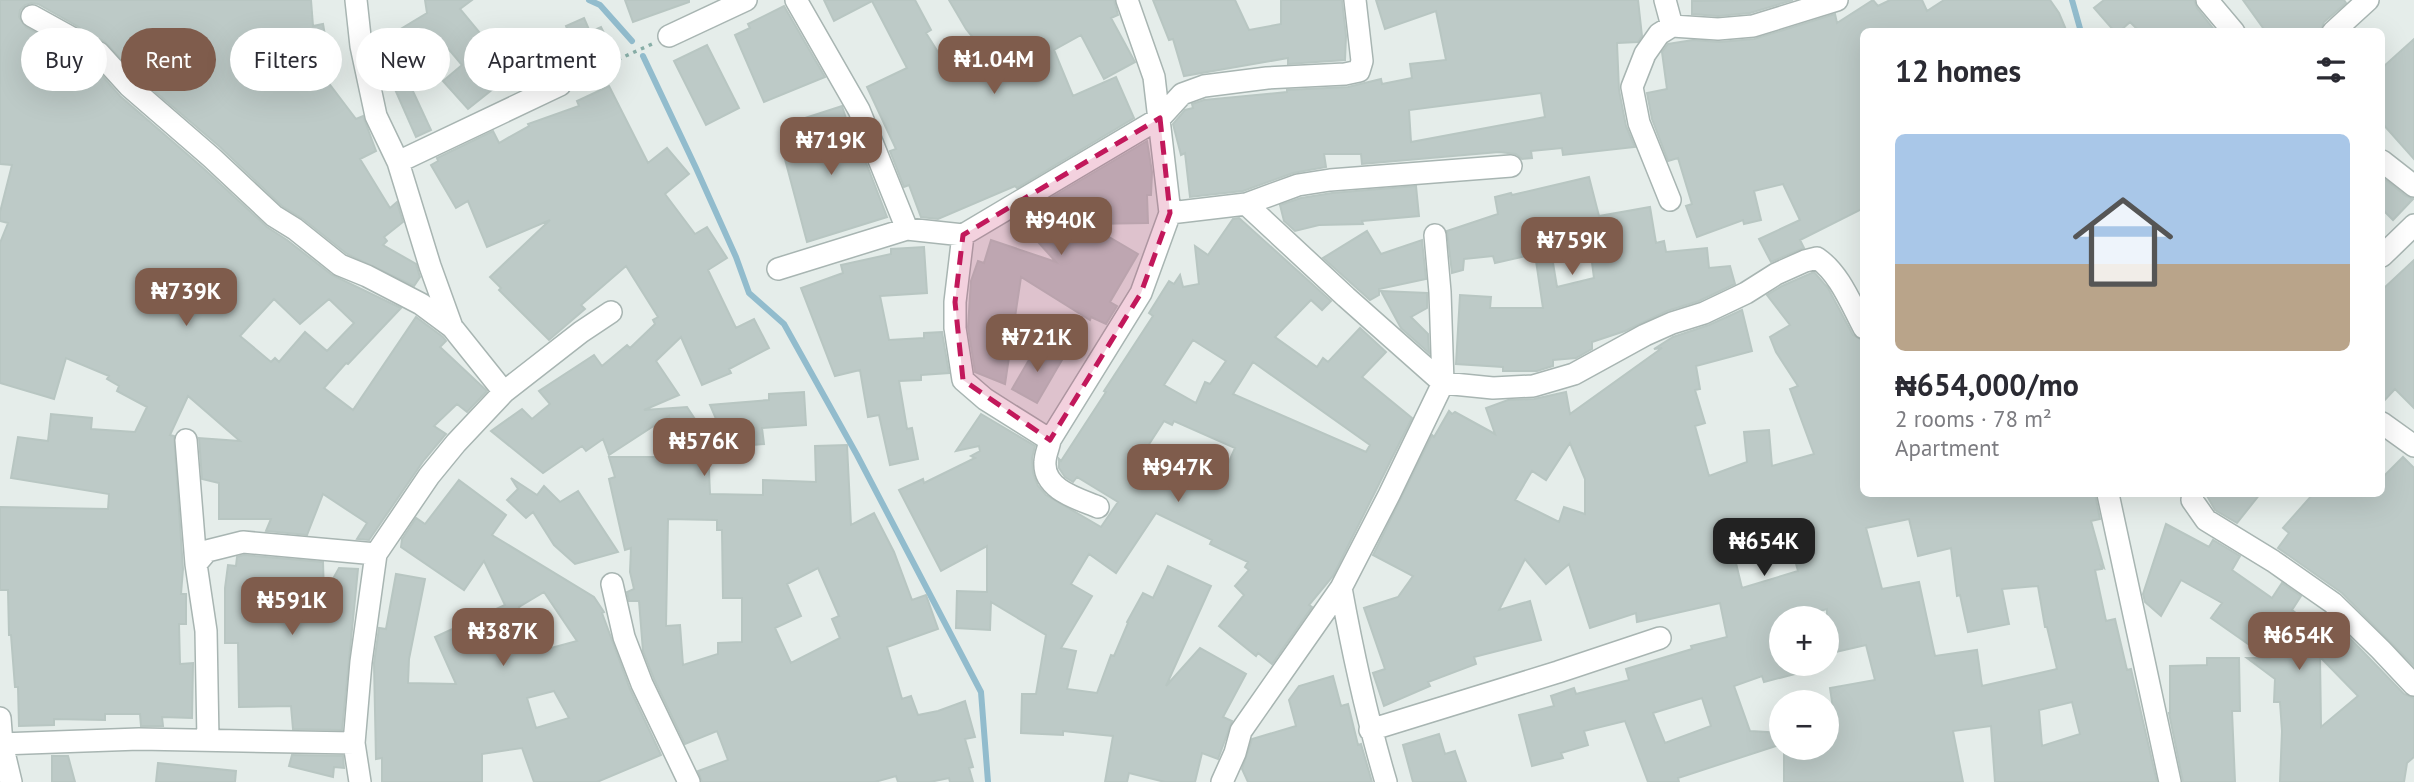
<!DOCTYPE html>
<meta charset="utf-8">
<style>
body{margin:0;font-family:"PT Sans",sans-serif;background:#f7f7f7;color:#2b2b33;height:100vh;display:flex;flex-direction:column;font-size:26px;white-space:nowrap}
*{box-sizing:border-box;margin:0}
p{font-size:23px;color:#7c7c81}
.icon{flex:none;width:38px;height:38px;fill:none;stroke:currentColor;stroke-width:2;stroke-linecap:round;stroke-linejoin:round}
.map{position:relative;flex:1;overflow:hidden}
.drawer{position:absolute;left:1860px;top:28px;width:525px;height:469px;display:flex;flex-direction:column;background:#fff;border-radius:10px;box-shadow:0 7px 28px #0002}
.drawer>*{flex:none}
.banner{position:absolute;left:21px;top:28px;width:665px;height:63px;display:flex;gap:14px}
.controls{position:absolute;left:1769px;top:606px;display:grid;gap:14px}
.controls a{display:grid;place-items:center;width:70px;height:70px;border-radius:50%;background:#fff;box-shadow:0 7px 28px #0002;font-size:35px}
.price{position:absolute;translate:-50% -60px;padding:0 16px;border-radius:14px;background:#7f5c4c;color:#fff;font-size:23px;line-height:46px;filter:drop-shadow(0 2px 4px #0008)}
.price::after{content:'';position:absolute;left:50%;top:42px;width:21px;height:16px;margin-left:-10px;background:inherit;clip-path:polygon(0 0,100% 0,50% 100%)}
.price.on{background:#222;color:#fff}
ul{padding:0;list-style:none}
li{display:grid;align-content:center;gap:14px;height:371px;padding:0 35px}
li+li{border-top:2px solid #e1e1e2}
li span{display:grid;place-items:center;height:217px;border-radius:10px;color:#555}
li>.icon{margin-inline-start:auto}
span .icon{width:126px;height:126px;fill:#fffc;stroke-width:1}
li b{font-size:30px}
h2{display:flex;justify-content:space-between;align-items:center;height:84px;padding:0 35px;font-size:30px}
.tag{padding:0 24px;border-radius:32px;background:#fff;box-shadow:0 7px 28px #0002;font-size:24px;line-height:63px}
.tag.on{background:#7f5c4c;color:#fff}
.map>svg:first-child{display:block}
</style>
<div class="map">
<svg width="2414" height="782" viewBox="0 0 2414 782">
<rect width="100%" height="100%" fill="#e5edea"/>
<g fill="none" stroke-linecap="round" stroke-linejoin="round">
<path stroke="#92bccd" stroke-width="6" d="M589 0 600 5 632 41
M2072 0 2081 32
M643 56 696 168 736 257 749 293 784 324 857 455 981 692 988 782"/>
</g>
<path fill="#bdcac7" stroke="#b8c6c2" stroke-width="2" fill-rule="evenodd" d="M0 0H311L313 26 323 24 329 58 312 61 356 119 363 116 376 151 360 159 390 208 397 202 403 222 384 237 387 241 383 245 416 264 420 277 414 286 347 254 303 219 282 206 220 147 138 77 105 42 38 4 31 3 25 5 20 10 19 17 26 27 91 63 120 96 202 167 267 227 287 240 332 275 401 308 348 364 346 363 324 388 353 410 416 317 443 337 446 341 440 347 487 391 467 412 457 404 434 426 446 434 424 460 369 540 357 539 367 523 323 494 307 535 266 531 271 519H219V483L202 479 199 438 240 441 188 396 170 435 174 436 183 569 181 594H186V624H179L180 664 193 663 192 718 162 717 163 726H141L140 714H105V720L54 719V725L19 726 18 687H15L11 635H9L8 590H0V507L108 509 109 494 11 478 18 437 48 441 51 414 92 418 91 429 135 432 147 407 117 391 119 386 107 379 109 376 66 358 54 399 0 383V243L8 223 0 221V212L12 165 0 164ZM274 299 300 324 329 299 354 323 327 351 305 332 279 362 275 358 271 362 240 336Z
M425 0H472L460 9 513 73 468 109 443 81 462 65 441 40 419 53 399 30 427 13Z
M625 0H689V2L633 22Z
M824 0H915L931 30 926 33 955 79 991 60 966 29 949 0H1114L1118 15 1111 18 1135 62 1104 79 1081 35 1054 50 1073 96 1116 77 1134 118 1017 188 1015 186 938 219 921 217 909 185 904 187 890 151 896 149 867 87 907 68 872 1 834 21Z
M1153 0H1235L1249 30 1281 24V0H1342L1346 36 1345 60 1288 64V58L1184 76 1173 39 1169 40Z
M1376 0H1638L1642 36 1638 42 1617 43 1619 90 1626 126 1635 147 1563 155 1562 148 1531 151 1532 158 1522 159 1516 154 1499 152 1362 164 1361 154H1324L1326 167 1293 173 1243 191 1190 197 1185 153 1181 155 1173 124 1185 110 1193 108 1192 104 1204 100 1287 92V90L1348 87 1381 79 1382 84 1412 78 1410 64 1446 60 1436 11 1385 29ZM1541 93 1545 117 1411 142 1409 110Z
M1748 0H1793L1750 13 1718 16 1692 14V1Z
M1873 0 1878 6 1890 0H1922L1927 11 1944 0H2050L2059 13 2067 32H1864V208L1800 240 1804 248 1771 262 1759 239 1800 220 1783 184 1754 191 1761 220 1744 224 1743 220 1697 237 1686 206 1692 204 1678 158 1668 161 1652 119 1647 93 1667 89 1662 52 1668 44 1693 40 1719 42 1754 39 1835 14 1837 23Z
M2104 0H2194L2197 8 2216 32H2140L2130 22 2119 32H2115L2094 8Z
M2243 0H2344L2346 3 2324 22 2320 32H2266Z
M784 6 825 77 764 102 735 35 750 28 748 24Z
M584 18 590 32 601 27 611 47 580 60 566 26Z
M2414 39V159L2382 123V68Z
M707 45 739 108 706 125 674 61Z
M404 72 431 130 416 137 390 78Z
M609 86 648 163 667 148 689 174 665 194 695 234 707 227 727 258 708 270 736 328 754 319 769 348 729 369 731 373 702 385 681 337 656 361 679 395 644 410 687 407 714 448H708L710 494 763 495V480L816 482 815 446 847 445 851 525 874 513 894 552 912 600 926 595 938 629 887 647 902 699 911 696 918 715 938 711 965 701 975 737 965 739 973 767 969 768 973 782H950L949 778 930 782H898L896 776 875 782H702L698 771 728 760 717 731 685 744 654 679 643 651 639 601H629L627 592 634 589 630 572 631 548 625 550 609 479 615 477 609 457H676L669 416 609 455 603 439 586 451 582 446 543 473 491 431 522 409 532 419 550 404 539 391 594 355 602 366 627 345 630 348 655 324 653 320 658 317 626 266 581 305 585 309 549 340 499 290 501 288 490 277 550 220 487 247 468 201 456 208 431 165 438 161 437 158 493 131 499 143 529 126 528 124 579 106 577 101ZM668 519 717 520V530H722L723 598H742V642L718 643V654L683 665 680 625 666 626ZM818 568 839 616 832 619 840 638 791 663 775 628 801 616 787 584Z
M842 106 854 143 856 142 862 161 865 160 887 217 807 242 782 148 803 143 796 121Z
M1147 141 1152 172 1151 195H1147L1148 223 1087 224 1138 254 1110 302 1117 306 1106 324 1091 317 1090 320 1021 277 1005 384 975 372 968 327 971 281 978 261 984 263 991 240 1056 262 1021 223 1044 202Z
M1589 177 1599 216 1650 207 1656 243 1664 241 1666 252 1707 248 1709 268 1730 266 1735 284 1699 301 1667 311 1625 331 1592 342V349L1576 358 1553 360V366L1537 371H1503V367L1456 364 1460 295 1491 297 1490 308H1543L1535 254 1495 263 1493 256 1464 259 1463 270 1452 273 1447 231 1498 214 1495 197 1511 193 1512 195ZM1590 247 1594 278 1557 287 1552 257Z
M2382 177 2406 196 2413 199 2393 220 2382 209Z
M1416 186 1419 216 1362 221 1363 224 1319 225 1295 231 1284 221 1280 205 1301 198 1332 193Z
M1239 218 1331 301 1322 310 1311 300 1275 337 1317 367 1323 358 1328 362 1360 328 1386 352 1362 377 1412 418 1333 576 1309 605 1312 607 1272 664 1258 653 1256 656 1219 626 1244 595 1235 586 1249 570 1245 567 1248 562 1210 544 1212 540 1156 513 1116 573 1089 554 1071 584 1092 596 1061 648 1076 651 1067 689 1097 693 1111 655 1114 656 1128 623 1127 622 1143 593 1153 598 1168 566 1211 586 1166 686 1200 648 1246 674 1223 717 1232 721 1218 759 1202 753 1195 782H1165L1129 773 1127 782H1105L1113 736 1063 731V735L1021 733 1022 694H1036L1046 635 991 602 990 630 956 628 957 591 987 592V546L941 571 899 490 923 479 924 483 975 458 971 456 980 451 979 446 956 451 981 414 1035 446 1032 458 1033 473 1038 486 1046 495 1101 527 1118 502 1077 477 1073 482 1065 477 1059 468V459L1061 461 1106 392 1104 391 1153 316 1149 313 1169 281 1174 284 1180 275 1183 287 1199 284 1195 246 1208 255 1233 219ZM1193 340 1226 361 1210 384 1205 382 1196 403 1164 385ZM1253 362 1370 445 1366 452 1233 394ZM1164 421 1172 425 1174 421 1235 448 1221 480 1193 466 1180 492 1135 466Z
M1367 231 1381 254 1422 240 1426 279 1379 289V295L1370 300 1323 258Z
M924 247 927 293 880 296 889 340 924 338V333L942 332 949 373 921 375V380L899 381 907 429 912 428 918 459 890 465 879 415 868 417 860 370 835 376 801 288 843 273 841 265 891 254V249Z
M2414 260V408L2395 389 2382 403V290Z
M1814 272 1828 288 1853 335 1864 341V494H2095L2100 519 2091 521 2104 568 2101 566 2102 569 2095 570 2106 621 2115 619 2127 670 2131 669 2157 782H1995L1991 726 1953 731 1963 782H1784V747H1827V723L1835 722 1830 688 1875 680 1866 645 1827 654V609L1795 618H1782V663H1814V669L1764 682 1762 676 1734 686 1750 731 1782 733V744L1678 778 1679 782H1648L1625 721 1584 731 1588 745 1561 753 1563 758 1532 766 1519 715 1554 706 1551 696 1574 688 1576 694 1629 680 1626 669 1692 649 1691 646 1727 637 1720 603 1637 622 1636 613 1590 628 1569 564 1546 584 1525 559 1499 610 1530 601 1541 640 1474 657 1476 664 1428 682 1430 686 1384 706 1373 673 1385 669 1364 608 1398 597 1413 576 1373 555 1432 435 1434 437 1449 411 1452 414 1455 412 1495 434 1486 408 1508 400 1534 399 1566 392 1570 414 1662 348 1654 349 1673 337 1709 325 1742 310 1752 351 1696 366 1700 389 1695 390 1705 423 1695 426 1709 476 1747 462 1744 432 1769 430 1772 466 1814 454 1790 389 1798 386 1776 352 1770 337 1790 325 1767 295 1782 286ZM1570 443 1585 479V514L1564 507 1559 522 1515 500 1532 471 1546 480ZM1909 519 1918 556 1951 548 1957 596 1960 595 1968 632 2009 624 2002 589 2038 586 2045 627H2047L2057 669 1982 686 1977 650 1935 656 1919 582 1882 589 1866 528ZM1789 538 1798 571 1742 588 1734 555ZM1702 698 1711 726 1665 743 1653 713ZM2072 702 2080 734 2042 746 2039 710Z
M1381 291 1427 293V308L1411 317 1428 334 1429 353 1401 328Z
M1037 346 1062 360 1037 403 1012 389Z
M804 392 806 425 762 428 764 444 728 447 710 405 769 400V394Z
M2403 457 2414 468V666L2342 593 2278 548 2289 533 2283 528 2313 494H2382V478Z
M511 478 537 495 544 486 560 502 578 491 618 552 575 564 554 545 533 512 526 518 507 500 518 489Z
M459 480 506 515 492 535 594 597 604 612 602 613 630 689 661 755 597 782H534L522 748 482 754V782H382V758L376 759 374 663 379 628 386 629 396 574 425 579 409 659 408 683 456 684 435 637 505 605 484 561 464 590 401 547 402 539 416 518 425 524ZM544 592 577 641 540 651 519 607ZM554 691 569 718 536 728 527 698Z
M2206 494H2260L2237 523 2215 510Z
M2166 524 2209 547 2213 540 2240 556 2232 570 2272 598 2282 583 2301 596 2292 610 2306 621 2302 626 2319 642V652L2341 629 2404 694 2414 698V757L2407 763 2404 782H2280L2282 731 2280 702H2274L2275 679 2247 658H2268L2211 618 2222 603 2181 580 2161 616 2145 602 2143 594ZM2320 657 2358 696 2321 727Z
M244 555 323 562 324 595 339 568 358 569 342 730 293 729 291 706 239 707 238 643H225V588L228 565 236 566 237 557Z
M2207 658H2239L2240 711H2232L2235 782H2183L2169 713H2170V666L2207 665Z
M1333 676 1341 706 1348 704 1358 745 1361 744 1372 782H1248L1242 769 1252 739 1296 726 1289 700 1299 686Z
M1439 734 1445 754 1455 751 1466 782H1413L1403 745Z
M292 755 343 756 344 768 334 767 333 777 289 766Z
M52 756H68L75 782H52Z
M158 763 236 771 235 782H156Z"/>
<g fill="none" stroke-linecap="round" stroke-linejoin="round">
<defs>
<path id="minor" d="M356 0 361 46 376 116 398 162 430 266 452 327 504 392
M796 0 859 110 907 229
M1665 0 1672 26
M2207 0 2234 32
M32 16 99 53 129 86 211 157 274 216 295 229 340 265 367 276 421 304 452 327
M2333 32 2368 0
M669 36 746 0
M2382 161 2414 186
M398 162 560 85
M1670 200 1639 123 1632 87 1645 54 1659 34 1672 26 1718 29 1753 26 1837 0
M1246 204 1346 297 1443 383 1493 388 1533 386 1574 374 1645 335 1672 323 1704 313 1746 293 1776 274 1805 261 1817 258C1840 274 1851 304 1864 328
M1170 213 1246 204 1298 185 1330 180 1511 166
M963 235 955 302V328L963 380 985 399 1050 440
M2382 256 2414 225
M778 269 907 229 963 235 1160 118 1182 94 1204 86 1267 78 1345 74 1359 71 1362 61 1355 0
M2382 423 2414 446
M186 440 196 564
M2108 494 2170 782
M2193 494 2192 500 2206 520 2273 561 2333 603 2381 650 2414 685
M1098 507C1079 499 1043 490 1045 462 1045 455 1049 447 1050 440L1141 293 1170 213 1154 77 1127 0
M612 584 624 637 642 684 689 782
M1341 588C1353 654 1367 718 1386 782
M0 718 2 744 11 782
M1370 730 1558 672 1660 638
M208 740 206 631 196 564 207 551 243 542 376 554
M0 744 139 739 354 743
M360 782 354 743 361 662 376 554 429 476 456 443 504 392 581 332 611 312
M1222 782 1235 753 1241 731 1341 588 1389 495 1443 383 1440 292 1435 235"/>
</defs>
<use href="#minor" stroke="#a8b5b2" stroke-width="24"/>
<path stroke="#88aea7" stroke-width="3.5" stroke-dasharray="3.5 5" stroke-linecap="butt" d="M579 77 652 44"/>
<use href="#minor" stroke="#fff" stroke-width="21"/>
</g>
<path fill="#c2185b" fill-opacity="0.2" stroke="#c2185b" stroke-width="5" stroke-dasharray="14 9" stroke-linejoin="round" d="M1160 118 1170 213 1141 293 1050 440 963 380 955 302 963 235Z"/>
</svg>
<div class="controls">
<a>+</a>
<a>−</a>
</div>
<b class="price" style="left:994px;top:96px">₦1.04M</b>
<b class="price" style="left:831px;top:177px">₦719K</b>
<b class="price" style="left:1061px;top:257px">₦940K</b>
<b class="price" style="left:1572px;top:277px">₦759K</b>
<b class="price" style="left:186px;top:328px">₦739K</b>
<b class="price" style="left:1037px;top:374px">₦721K</b>
<b class="price" style="left:704px;top:478px">₦576K</b>
<b class="price" style="left:1178px;top:504px">₦947K</b>
<b class="price on" style="left:1764px;top:578px">₦654K</b>
<b class="price" style="left:292px;top:637px">₦591K</b>
<b class="price" style="left:503px;top:668px">₦387K</b>
<b class="price" style="left:2299px;top:672px">₦654K</b>
<div class="banner">
<a class="tag">Buy</a>
<a class="tag on">Rent</a>
<a class="tag">Filters</a>
<a class="tag">New</a>
<a class="tag">Apartment</a>
</div>
<section class="drawer">
<h2>12 homes<svg class="icon" aria-label="filters" viewBox="0 0 24 24"><path d="M4 7h16M4 17h16"/><circle cx="9" cy="7" r="2"/><circle cx="15" cy="17" r="2"/></svg></h2>
<ul>
<li><span style="background:linear-gradient(#a9c7e8 60%,#b9a48a 0)"><svg class="icon" aria-label="home" viewBox="0 0 24 24"><path d="M3 11l9-7 9 7M6 9v11h12V9"/></svg></span><div><b>₦654,000/mo</b><p>2 rooms · 78 m²</p><p>Apartment</p></div></li>
</ul>
</section>
</div>
